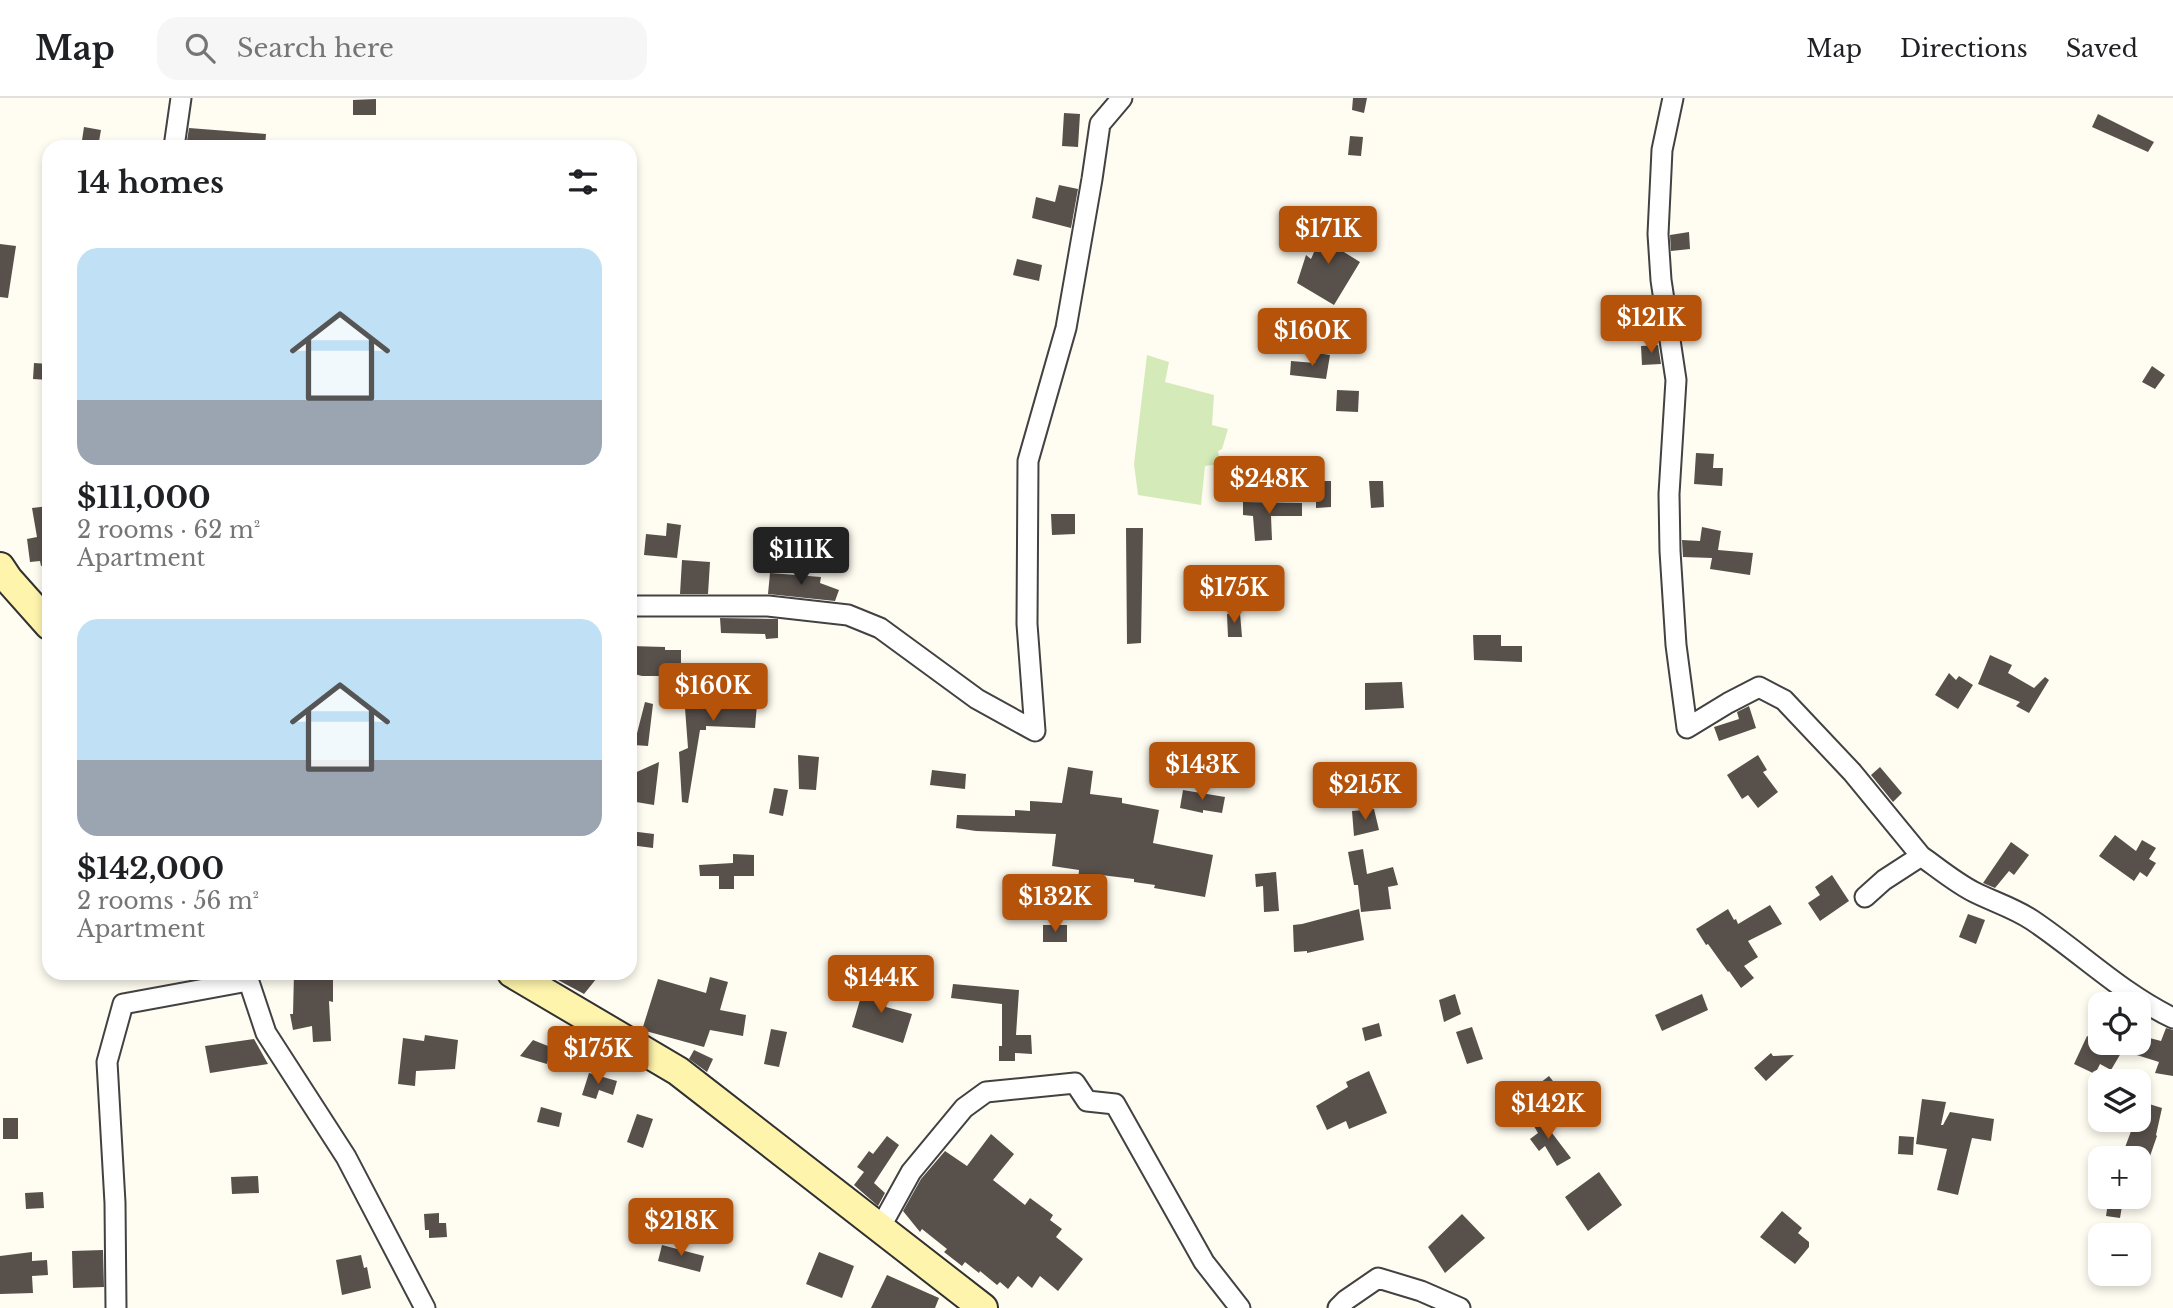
<!DOCTYPE html>
<meta charset="utf-8">
<style>
body{margin:0;font-family:"Libre Baskerville",serif;background:#f6f6f6;color:#202124;height:100vh;display:flex;flex-direction:column;font-size:26px;white-space:nowrap}
*{box-sizing:border-box;margin:0}
p{font-size:23px;color:#757577}
.icon{flex:none;width:38px;height:38px;fill:none;stroke:currentColor;stroke-width:2;stroke-linecap:round;stroke-linejoin:round}
.map{position:relative;flex:1;overflow:hidden}
.sheet{position:absolute;left:42px;top:42px;width:595px;height:840px;display:flex;flex-direction:column;background:#fff;border-radius:21px;box-shadow:0 4px 10px #0003}
.sheet>*{flex:none}
.buttons{position:absolute;left:2088px;top:894px;display:grid;gap:14px}
.buttons a{display:grid;place-items:center;width:63px;height:63px;border-radius:14px;background:#fff;box-shadow:0 4px 10px #0003;font-size:35px}
.price{position:absolute;translate:-50% -60px;padding:0 16px;border-radius:7px;background:#b45309;color:#fff;font-size:23px;line-height:46px;filter:drop-shadow(0 2px 4px #0008)}
.price::after{content:'';position:absolute;left:50%;top:42px;width:21px;height:16px;margin-left:-10px;background:inherit;clip-path:polygon(0 0,100% 0,50% 100%)}
.price.on{background:#222;color:#fff}
ul{padding:0;list-style:none}
li{display:grid;align-content:center;gap:14px;height:371px;padding:0 35px}
li span{display:grid;place-items:center;height:217px;border-radius:21px;color:#555}
li>.icon{margin-inline-start:auto}
span .icon{width:126px;height:126px;fill:#fffc;stroke-width:1}
li b{font-size:30px}
h2{display:flex;justify-content:space-between;align-items:center;height:84px;padding:0 35px;font-size:30px}
header{display:flex;align-items:center;gap:42px;box-sizing:border-box;height:98px;padding:0 35px;background:#fff;border-bottom:2px solid #e0e0e0}
header strong{font-size:33px}
nav{display:flex;gap:38px;margin-inline-start:auto;font-size:24px}
.search{width:490px;height:63px;background:#f6f6f6;display:flex;align-items:center;gap:18px;box-sizing:border-box;padding:0 24px;border-radius:21px;color:#757577;font-size:26px}
.map>svg:first-child{display:block}
</style>
<header>
<strong>Map</strong>
<div class="search"><svg class="icon" aria-label="search" viewBox="0 0 24 24"><circle cx="10" cy="10" r="6"/><path d="M15 15l6 6"/></svg>Search here</div>
<nav><a>Map</a><a>Directions</a><a>Saved</a></nav>
</header>
<div class="map">
<svg width="2173" height="1210" viewBox="0 0 2173 1210">
<rect width="100%" height="100%" fill="#fffcf1"/>
<path fill="#d4ebb9" d="M1147 257 1169 264 1165 284 1214 297 1212 327 1228 331 1222 351 1218 353 1220 366 1205 368 1201 407 1138 397 1134 366Z"/>
<path fill="#58504b" d="M1353 0H1367L1364 15 1352 12Z
M376 1V17H353V2Z
M1064 15 1080 16 1078 49 1062 48Z
M2098 16 2154 44 2148 54 2092 29Z
M84 29 101 32 98 49H81Z
M189 30 266 36 265 49H186Z
M1350 38 1363 39 1361 58 1348 57Z
M1059 87 1078 91 1071 130 1032 120 1036 99 1055 104Z
M1328 122 1344 127 1339 139 1343 141 1339 151 1360 164 1334 207 1297 185 1306 157 1311 161Z
M1689 134 1690 151 1671 153 1670 137Z
M0 146 16 148 8 200 0 199Z
M1017 161 1042 167 1039 183 1013 177Z
M1658 247 1661 266 1642 267 1641 248Z
M1317 255 1330 257 1326 281 1290 277 1291 263 1315 265Z
M34 265 49 266V282L33 281Z
M2152 268 2165 277 2155 291 2142 284Z
M1337 292 1359 293 1358 314 1336 313Z
M1696 355 1714 356 1713 370H1723L1722 388 1694 386Z
M1316 383H1331V409L1316 410Z
M1369 383H1383L1384 409 1371 410Z
M1243 404 1302 405V418H1271L1272 442 1255 443 1253 418 1243 417Z
M49 408V467L41 468 40 463 30 464 27 441 37 439 32 410Z
M1051 416H1075V436L1052 437Z
M667 425 681 427 677 460 644 457 646 436 666 438Z
M1702 429 1721 433 1718 452 1753 455 1750 477 1710 471 1712 460 1683 459 1682 442 1700 443Z
M1126 430H1143L1141 545 1127 546Z
M682 462 710 464 708 496H680Z
M770 475 821 479 820 485 839 492 835 503 768 496Z
M1240 515 1242 539H1228L1227 516Z
M720 520 778 521V540L766 541 765 536 721 535Z
M1473 537H1501V548H1522V564L1474 562Z
M630 548 665 549V552H681V578H642L630 575Z
M1990 557 2012 567 2008 575 2034 590 2045 579 2049 582 2029 615 2016 608 2020 604 1978 586Z
M1949 575 1956 582 1959 578 1973 587 1958 611 1935 597Z
M1402 584 1404 610 1365 612V585Z
M727 592 758 594 755 630 706 628V632H700L688 705 682 704 679 654 688 650 684 597Z
M645 604 653 606 648 648 634 647Z
M1749 608 1756 630 1719 643 1714 629 1739 621 1737 614Z
M798 657 819 659 816 692 799 691Z
M1758 657 1767 672 1763 674 1778 694 1758 710 1748 697 1742 701 1727 677Z
M659 664 654 707 630 703V677Z
M1068 669 1093 673 1090 696 1122 700V705L1159 712 1153 745 1213 757 1205 799 1154 790 1155 787 1134 784V781L1093 776 1090 807 1076 808 1079 772 1052 768 1056 736 976 733 956 730 957 717 1015 718V712L1030 713V703L1062 705Z
M1880 669 1902 695 1893 704 1871 677Z
M932 672 966 676 965 691 930 687Z
M774 690 788 692 783 718 769 715Z
M1183 692 1225 699 1222 715 1203 712V715L1180 710Z
M1374 711 1379 732 1354 738 1352 713Z
M630 733 654 736 653 750 630 747Z
M2115 737 2136 753 2142 742 2156 750 2149 761 2156 765 2147 779 2140 774 2134 783 2099 758Z
M2011 744 2029 757 2014 777 2009 773 1995 790 1983 785Z
M1363 751 1367 776 1393 769 1398 787 1388 789 1391 811 1361 814 1358 787H1354L1348 754Z
M733 756 754 757V778H734V791H719V778H700L699 767 733 765Z
M1276 774 1279 813 1264 814 1263 788 1256 789 1255 776Z
M1832 777 1849 803 1820 823 1808 805 1820 797 1815 789Z
M1770 807 1782 826 1748 843 1758 859 1744 868 1754 880 1741 890 1729 873 1728 874 1708 846 1706 847 1696 831 1728 811 1734 822 1736 821 1738 826Z
M1359 811 1364 842 1307 855V853L1294 854 1293 827 1302 826Z
M1968 816 1985 822 1976 846 1959 839Z
M1043 827H1067V844H1043Z
M294 875H333V904L329 903 331 943 313 944 312 928 293 932 290 916H293Z
M545 875H601L584 896Z
M710 879 728 884 720 912 746 917 743 938 710 932 704 949 642 932 658 881 706 895Z
M874 883 891 886 886 909 912 916 903 945 852 929 862 895 871 898Z
M953 886 1019 892 1016 937H1031L1032 956 1015 955V963H999V948H1002V906L951 900Z
M1455 896 1461 916 1444 924 1439 902Z
M1702 896 1708 912 1662 933 1655 917Z
M1379 925 1382 938 1365 943 1362 930Z
M1472 929 1483 961 1467 966 1456 934Z
M2166 930 2173 932V978L2155 975 2159 964 2108 948 2109 945H2139L2142 938 2161 943Z
M771 931 787 934 779 969 764 966Z
M425 937 458 942 455 971 416 973 415 988 398 986 403 940 424 943Z
M2087 938 2121 955 2111 972 2100 966 2095 976 2074 966Z
M254 941 268 966 210 975 205 948Z
M533 942 558 952 548 962 547 966 520 958Z
M694 952 713 961 707 974 689 961Z
M1771 955 1773 958 1794 957 1766 983 1754 970Z
M1369 973 1387 1015 1349 1031 1346 1023 1327 1032 1316 1008 1348 989 1346 984Z
M589 975 617 983 613 997 599 992 596 1001 582 997Z
M1549 978 1560 992 1537 1010 1526 996Z
M1922 1001 1946 1004 1941 1027H1943L1950 1014 1994 1021 1991 1043 1972 1040 1958 1097 1937 1092 1947 1051 1916 1046Z
M2146 1005 2162 1010 2156 1037 2157 1038 2149 1061 2124 1052 2133 1028 2140 1031Z
M541 1009 562 1015 559 1029 537 1024Z
M1535 1013 1552 1035 1571 1060 1557 1068 1545 1048 1539 1053 1530 1041 1538 1035 1528 1018Z
M637 1016 653 1021 643 1050 627 1044Z
M3 1020H18V1041H3Z
M991 1036 1014 1056 993 1082 1025 1107 1030 1100 1053 1117 1050 1122 1062 1131 1056 1139 1083 1161 1058 1193 1040 1178 1032 1190 1018 1178 1008 1191 1000 1184 997 1187 980 1173 979 1175 965 1164 962 1168 944 1154 947 1151 922 1131 920 1134 903 1113 921 1081 945 1053 967 1068Z
M887 1038 899 1047 874 1085 885 1095 878 1108 854 1087 864 1074 857 1069 869 1053 873 1056Z
M1899 1038 1914 1039 1913 1057 1898 1056Z
M1599 1074 1622 1107 1588 1133 1565 1099Z
M258 1078 259 1095 232 1096 231 1079Z
M43 1094 44 1110 26 1111 25 1095Z
M2108 1105 2122 1108 2120 1120 2106 1118Z
M1782 1113 1802 1130 1798 1135 1809 1144V1149L1795 1166 1760 1139Z
M439 1115V1125H446L447 1139 429 1140V1132H425L424 1116Z
M1462 1116 1485 1140 1445 1175 1428 1149Z
M662 1147 704 1158 700 1174 658 1163Z
M103 1152 104 1189 73 1190 72 1153Z
M32 1154V1163L47 1162 48 1177 32 1178 33 1195 0 1196V1158Z
M819 1154 854 1168 842 1200 806 1186Z
M361 1157 364 1170 367 1169 371 1190 342 1197 336 1162Z
M887 1177 939 1200 935 1210H871Z"/>
<g fill="none" stroke-linecap="round" stroke-linejoin="round">
<defs>
<path id="street" d="M1673 0 1662 52 1658 136 1661 182 1676 282 1669 396 1670 453 1676 547 1687 630 1728 605 1759 589 1784 602 1852 674 1921 758 1884 782 1865 799
M174 49 181 0
M630 508H768L848 517 880 530 977 601 1035 633 1027 526 1028 363 1066 230 1092 81 1100 26 1122 0
M1921 758C1938 770 1956 785 1974 794 1994 804 2014 810 2032 822 2080 854 2121 895 2173 920
M246 875 266 935 346 1059 425 1210
M880 1130 911 1074 964 1010 986 994 1075 985 1087 1003 1115 1006 1204 1164 1240 1210
M116 1210 115 1105 107 964 123 906 248 883
M1338 1210 1346 1202 1378 1180 1421 1193 1460 1210"/>
<path id="secondary" d="M0 469 8 481 49 527
M512 875 678 973 983 1210"/>
</defs>
<use href="#street" stroke="#424242" stroke-width="23"/>
<use href="#secondary" stroke="#313131" stroke-width="32"/>
<use href="#street" stroke="#fff" stroke-width="19"/>
<use href="#secondary" stroke="#fff4ac" stroke-width="28"/>
</g>
</svg>
<div class="buttons">
<a><svg class="icon" aria-label="locate" viewBox="0 0 24 24"><circle cx="12" cy="12" r="6"/><path d="M12 2v4M12 18v4M2 12h4M18 12h4"/></svg></a>
<a><svg class="icon" aria-label="layers" viewBox="0 0 24 24"><path d="M12 4l9 5-9 5-9-5zM3 14l9 5 9-5"/></svg></a>
<a>+</a>
<a>−</a>
</div>
<b class="price" style="left:1328px;top:168px">$171K</b>
<b class="price" style="left:1651px;top:257px">$121K</b>
<b class="price" style="left:1312px;top:270px">$160K</b>
<b class="price" style="left:1269px;top:418px">$248K</b>
<b class="price on" style="left:801px;top:489px">$111K</b>
<b class="price" style="left:1234px;top:527px">$175K</b>
<b class="price" style="left:713px;top:625px">$160K</b>
<b class="price" style="left:1202px;top:704px">$143K</b>
<b class="price" style="left:1365px;top:724px">$215K</b>
<b class="price" style="left:1055px;top:836px">$132K</b>
<b class="price" style="left:881px;top:917px">$144K</b>
<b class="price" style="left:598px;top:988px">$175K</b>
<b class="price" style="left:1548px;top:1043px">$142K</b>
<b class="price" style="left:681px;top:1160px">$218K</b>
<section class="sheet">
<h2>14 homes<svg class="icon" aria-label="filters" viewBox="0 0 24 24"><path d="M4 7h16M4 17h16"/><circle cx="9" cy="7" r="2"/><circle cx="15" cy="17" r="2"/></svg></h2>
<ul>
<li><span style="background:linear-gradient(#bfe0f5 70%,#9aa5b1 0)"><svg class="icon" aria-label="home" viewBox="0 0 24 24"><path d="M3 11l9-7 9 7M6 9v11h12V9"/></svg></span><div><b>$111,000</b><p>2 rooms · 62 m²</p><p>Apartment</p></div></li>
<li><span style="background:linear-gradient(#bfe0f5 65%,#9aa5b1 0)"><svg class="icon" aria-label="home" viewBox="0 0 24 24"><path d="M3 11l9-7 9 7M6 9v11h12V9"/></svg></span><div><b>$142,000</b><p>2 rooms · 56 m²</p><p>Apartment</p></div></li>
</ul>
</section>
</div>
